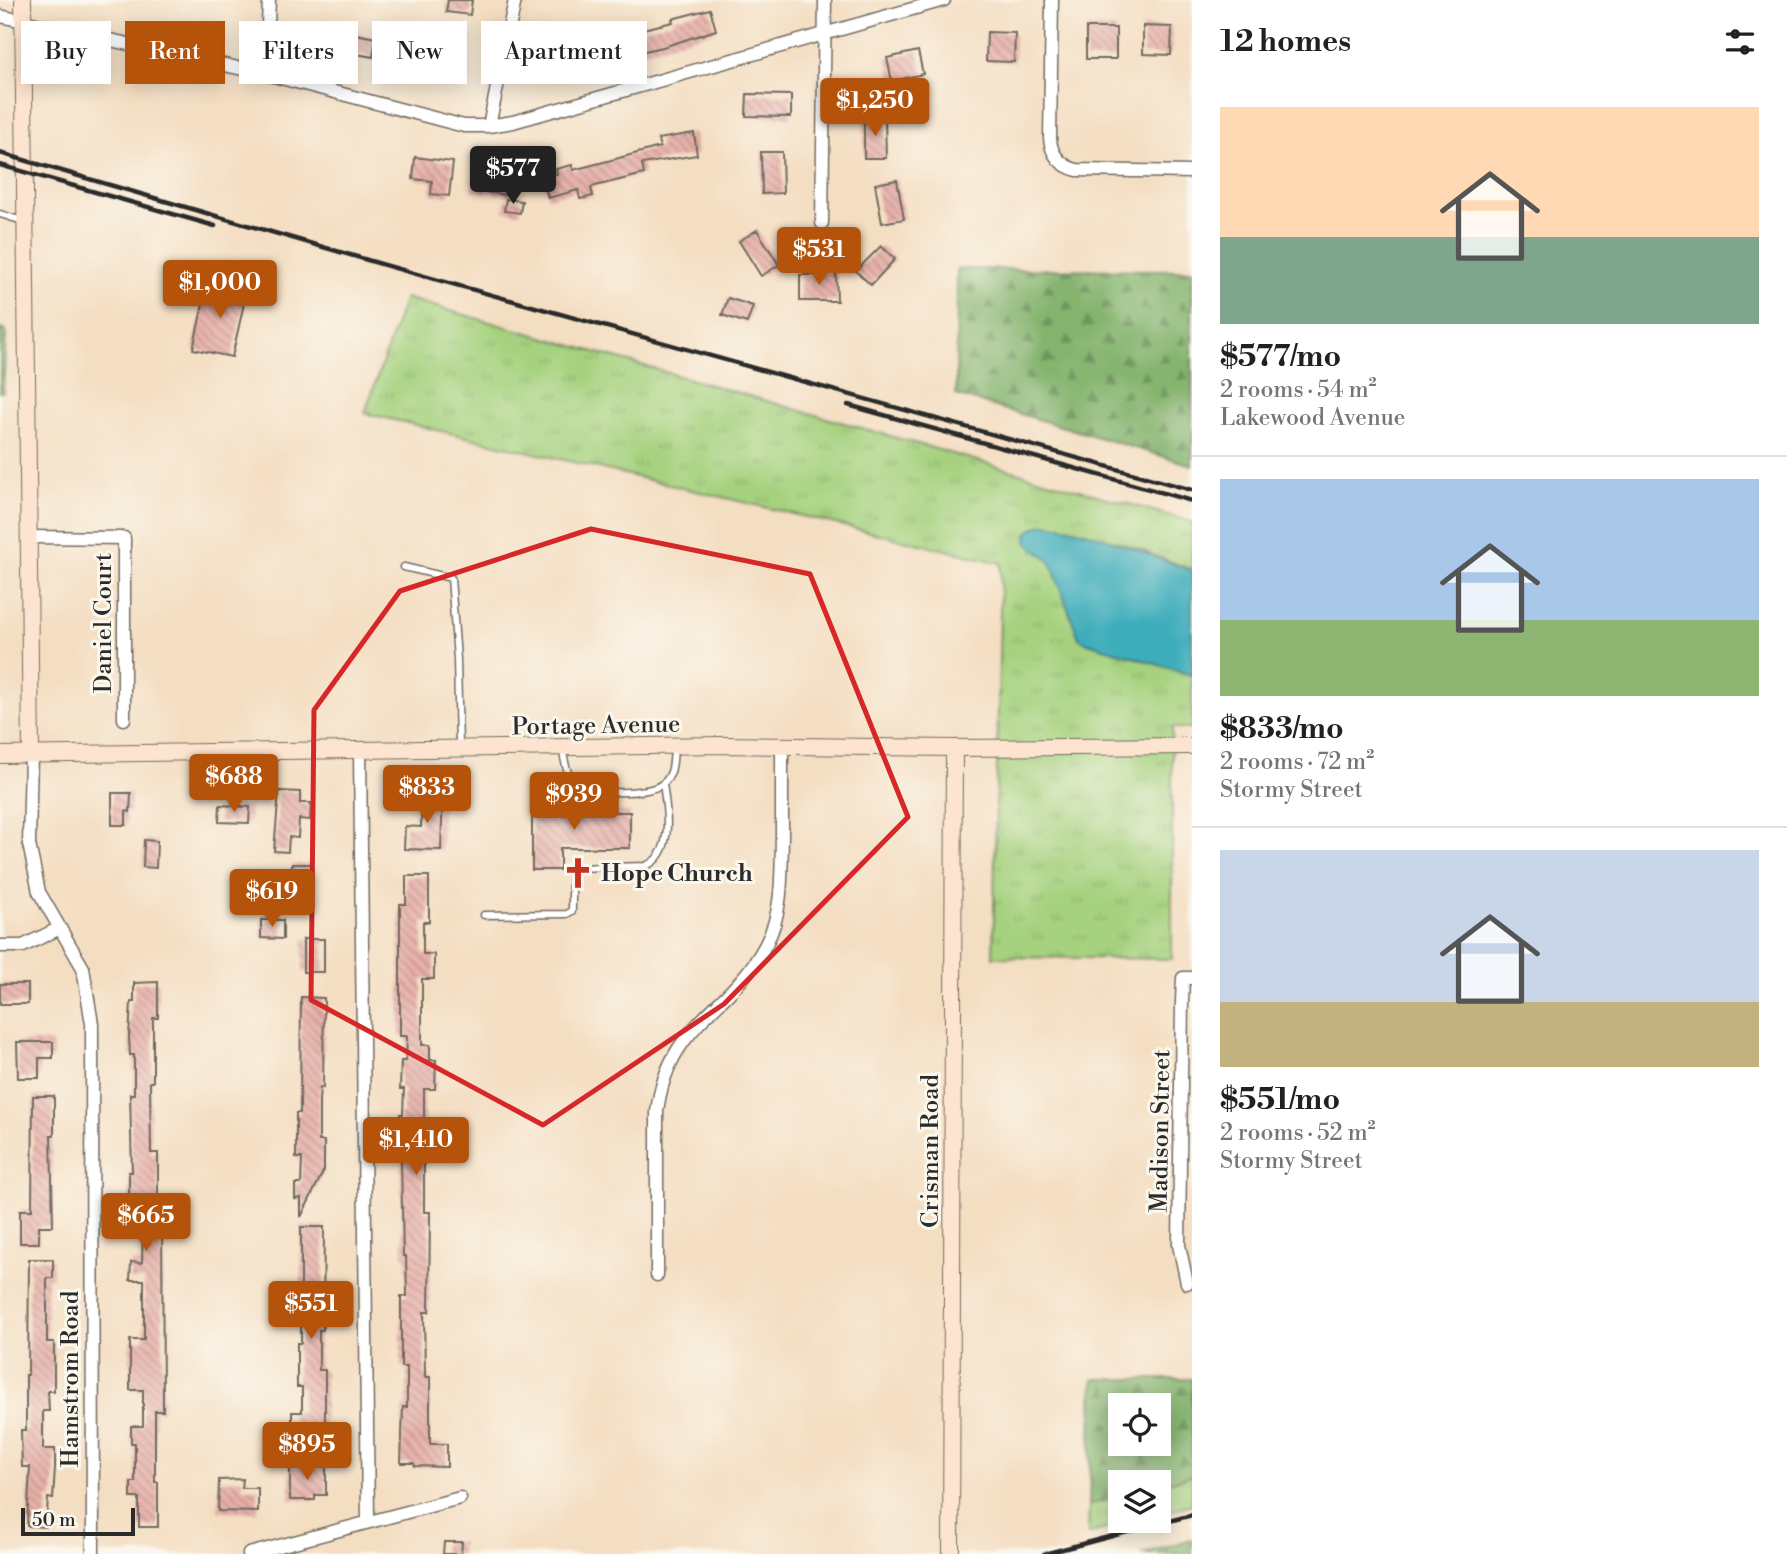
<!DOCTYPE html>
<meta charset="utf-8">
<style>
body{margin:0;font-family:"Libre Bodoni",serif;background:#f6f6f6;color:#202124;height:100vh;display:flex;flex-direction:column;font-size:26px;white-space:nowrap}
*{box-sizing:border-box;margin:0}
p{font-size:23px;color:#757577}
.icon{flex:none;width:38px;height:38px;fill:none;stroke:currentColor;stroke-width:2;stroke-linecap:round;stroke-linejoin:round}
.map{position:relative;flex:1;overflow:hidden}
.drawer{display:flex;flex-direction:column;background:#fff;width:595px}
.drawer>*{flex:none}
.banner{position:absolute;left:21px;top:21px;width:665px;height:63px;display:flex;gap:14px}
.buttons{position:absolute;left:1108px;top:1393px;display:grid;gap:14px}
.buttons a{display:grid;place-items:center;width:63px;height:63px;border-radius:0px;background:#fff;box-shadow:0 4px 18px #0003;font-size:35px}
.scale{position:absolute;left:21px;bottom:18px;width:114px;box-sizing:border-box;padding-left:7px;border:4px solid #2b2b2b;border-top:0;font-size:19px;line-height:24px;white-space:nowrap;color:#2b2b2b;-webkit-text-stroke:5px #fbf7ec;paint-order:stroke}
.price{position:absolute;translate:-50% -60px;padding:0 16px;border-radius:7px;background:#b45309;color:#fff;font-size:23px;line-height:46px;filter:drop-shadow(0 2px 4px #0008)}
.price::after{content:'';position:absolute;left:50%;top:42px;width:21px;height:16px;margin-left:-10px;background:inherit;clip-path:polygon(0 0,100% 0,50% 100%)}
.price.active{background:#222;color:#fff}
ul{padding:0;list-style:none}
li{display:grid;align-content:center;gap:14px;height:371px;padding:0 28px}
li+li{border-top:2px solid #e0e0e0}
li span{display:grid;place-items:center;height:217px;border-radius:0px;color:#555}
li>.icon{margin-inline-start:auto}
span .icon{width:126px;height:126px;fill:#fffc;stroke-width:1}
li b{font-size:30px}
h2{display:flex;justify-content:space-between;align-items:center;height:84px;padding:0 28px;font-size:30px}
.tag{padding:0 24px;border-radius:0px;background:#fff;box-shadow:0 4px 18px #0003;font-size:24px;line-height:63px}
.tag.active{background:#b45309;color:#fff}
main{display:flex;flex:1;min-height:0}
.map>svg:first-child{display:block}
</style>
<main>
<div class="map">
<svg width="1192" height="1554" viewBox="0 0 1192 1554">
<defs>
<pattern id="grass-tufts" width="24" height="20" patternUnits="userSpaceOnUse" patternTransform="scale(1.75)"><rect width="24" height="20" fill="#a6d27f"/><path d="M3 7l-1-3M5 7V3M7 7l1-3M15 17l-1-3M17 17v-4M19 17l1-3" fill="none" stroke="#8fb46e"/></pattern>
<pattern id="forest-firs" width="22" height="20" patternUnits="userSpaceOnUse" patternTransform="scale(1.75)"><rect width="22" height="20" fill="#84b46e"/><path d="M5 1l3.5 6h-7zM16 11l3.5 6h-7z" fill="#6c935b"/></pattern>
<pattern id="building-back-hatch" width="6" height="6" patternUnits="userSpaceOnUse" patternTransform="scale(1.75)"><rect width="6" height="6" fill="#e7b0a9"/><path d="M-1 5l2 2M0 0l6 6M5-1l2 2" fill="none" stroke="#bb8f8a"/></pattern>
</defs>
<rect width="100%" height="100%" fill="#fbf7ec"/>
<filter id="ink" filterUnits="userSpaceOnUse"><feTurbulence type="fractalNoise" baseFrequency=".0143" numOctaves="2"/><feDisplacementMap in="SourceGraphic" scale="14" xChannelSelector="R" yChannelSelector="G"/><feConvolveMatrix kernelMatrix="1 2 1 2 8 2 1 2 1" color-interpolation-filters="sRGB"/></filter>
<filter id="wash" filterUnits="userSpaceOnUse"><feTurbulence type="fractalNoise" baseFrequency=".00686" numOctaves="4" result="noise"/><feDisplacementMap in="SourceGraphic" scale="28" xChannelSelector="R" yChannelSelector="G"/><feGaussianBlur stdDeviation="1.57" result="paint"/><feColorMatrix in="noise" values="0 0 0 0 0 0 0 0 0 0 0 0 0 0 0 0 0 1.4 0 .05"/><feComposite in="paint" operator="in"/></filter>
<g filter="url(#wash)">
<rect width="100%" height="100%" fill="#f4dec2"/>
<path fill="url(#grass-tufts)" stroke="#687e55" stroke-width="2" d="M405 298 1192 522V570L1134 547 1062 526 1045 554 1051 563 1079 638 1088 643 1192 675V728H1172V959L993 957 1001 563 365 413Z
M1192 1475V1504L1159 1514 1158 1485Z
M1120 1496V1521H1134L1088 1534 1089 1505Z"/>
<path fill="url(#forest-firs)" stroke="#58704c" stroke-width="2" fill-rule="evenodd" d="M957 269 1192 270V465L956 395Z
M0 329 6 330 3 392H0Z
M1093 1379H1192V1475L1159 1485 1158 1482H1120V1496L1089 1505ZM1120 1405H1158V1444H1120Z
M1192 1539V1554H1141Z"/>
<path fill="#3eadbb" stroke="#346c73" stroke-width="2" d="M1045 524C1097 529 1143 555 1192 570V675L1088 643 1079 638 1051 563C1044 553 1031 549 1028 543 1022 531 1037 526 1045 524Z"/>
<g id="blocks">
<path fill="url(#building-back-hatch)" d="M448 0H472L470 15 446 12Z
M710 9 716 30 663 47 613 58 609 37 673 22 672 19Z
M1143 26 1172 27 1171 55 1143 54Z
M325 28 376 38 373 57 328 49 329 41 322 40Z
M1086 28H1116V59H1086Z
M987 32 1015 33 1014 62 986 61Z
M546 38 587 44 584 65 543 59Z
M458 48 462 70 411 79 386 75 389 53 411 57Z
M918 51 923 74 892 81 887 58Z
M747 94 791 95V117L746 116Z
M864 117H885L886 158H864Z
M694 133 697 155 642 164 644 174 591 187 593 196 580 199 578 190 548 198 543 177 557 174 556 169 572 165 573 170 604 162 660 147 658 139Z
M761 152H782L783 193 762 194Z
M415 157 453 162 449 196 431 194 432 181 413 179Z
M475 169 516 175 513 196 472 190Z
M897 180 904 219 882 223 875 184Z
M506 199 522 201 520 213 504 211Z
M757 230 779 265 761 276 739 241Z
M881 246 895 259 871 285 856 271Z
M820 272H836L837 301H800V275H820Z
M208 282 247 290 232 357 193 349Z
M728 298 753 306 747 323 722 315Z
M279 791 300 792V803H311L310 820 299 819 298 838 289 837 288 852 274 851Z
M422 792H443L441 850 404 849 405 826 421 827Z
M112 793H131L130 812 126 811V825H112Z
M532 803H581V812H630V848H560V870H532Z
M220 805 250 807 249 823 219 822Z
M144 840 157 841 156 868 143 867Z
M292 864H312L311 908 291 907Z
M406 876H429V922H423V954H434V979H422V1045H430V1060H436L435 1089H424V1212H430L429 1312H424L425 1377H430V1444H447V1467L415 1466 414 1463H401L403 1407H407V1367H401V1296H407L406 1256H403L400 1114H403L404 1089H400L401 1061H406L407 1036H400V904H406Z
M261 920H283V939L261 938Z
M303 939H324V972H303Z
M158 982V1018H153V1082H150L151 1153H158V1209H162L163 1411H155V1482H158V1527H139V1498H131V1482H135V1443H131V1426H143V1390H130V1340H144V1280H130L131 1262 142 1263 143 1225H129V1172H132L130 1094H134V1055H130L129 1037 131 1002H134V983Z
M0 984H28V1004H0Z
M301 997 324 998 323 1088 320 1087 319 1101V1141H324V1170L301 1217V1198L295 1199V1184H301L302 1158H296V1113H300Z
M17 1042H53V1058H39V1078H18Z
M33 1096H54V1135H51L53 1226H39V1243H20V1210H32Z
M301 1227H324L323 1330H319V1370H325V1443H292V1412H302V1387H297V1343H301Z
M29 1259H53V1278H47V1342H54V1391H48L49 1411H43V1449H55V1467L53 1499 48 1498 46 1527 27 1526 30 1467H22L21 1430H26V1375H28Z
M290 1466H326V1495H315V1500H290Z
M243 1479 242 1488H258V1512L218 1511 219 1480Z
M444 1542H462L461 1554H443Z"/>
</g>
</g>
<g filter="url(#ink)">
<use href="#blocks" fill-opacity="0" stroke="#716a60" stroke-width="2"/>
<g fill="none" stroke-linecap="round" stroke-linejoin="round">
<defs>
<path id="lane" d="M0 214 23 221
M404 567 451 578 457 659 459 747
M562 748C565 761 566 775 576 784 590 795 648 795 662 784 674 776 673 760 674 748
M484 915 567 914 572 911V876L575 868 645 866C675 855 667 810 663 784"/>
<path id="street" d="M1052 0 1050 138C1051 155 1061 166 1077 170L1192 172
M0 16 266 74 464 126H489L513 122 944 0
M266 74 269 0
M489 126 515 0
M822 223 825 0
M28 537 124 538V719
M360 751 368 1522
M31 755 29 844 39 892 83 968 92 1024 93 1554
M0 946H23L60 928
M657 1275V1112C668 1021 730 1013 766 944 784 910 781 871 782 834 782 805 782 776 782 748
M1187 1283 1179 1245 1182 1001 1183 978H1192
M249 1554 460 1498"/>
<path id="secondary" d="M23 0 31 755
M0 755 723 745 954 748 1192 746
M951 1554 954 748"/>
</defs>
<use href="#lane" stroke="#716a60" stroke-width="9"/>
<use href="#street" stroke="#716a60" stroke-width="15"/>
<use href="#secondary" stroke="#716a60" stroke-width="18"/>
<use href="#lane" stroke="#fff" stroke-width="6"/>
<use href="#street" stroke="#fff" stroke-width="12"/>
<use href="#secondary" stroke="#fde4d0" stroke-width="16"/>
<path stroke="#2b2b2b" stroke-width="4.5" d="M0 153 388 266 1192 490
M0 165 215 226
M848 405 1192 501
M1044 1554 1192 1515"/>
</g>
</g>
<path fill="none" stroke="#d62828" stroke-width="5" stroke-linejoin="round" d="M591 529 810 574 908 817 724 1004 543 1125 311 1000 314 710 400 591Z"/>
<defs>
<symbol id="church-bare" viewBox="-9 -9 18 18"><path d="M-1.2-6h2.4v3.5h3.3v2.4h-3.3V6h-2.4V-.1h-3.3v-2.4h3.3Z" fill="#c8321e" stroke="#fbf7ec" stroke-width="2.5" paint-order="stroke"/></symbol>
</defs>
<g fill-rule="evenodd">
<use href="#church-bare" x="556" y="851" width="44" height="44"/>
</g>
<g text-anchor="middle" stroke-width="6" stroke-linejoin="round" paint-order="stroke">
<g font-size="24" fill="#2b2b2b" stroke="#fbf7ec">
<text transform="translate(103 623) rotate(-90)" y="8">Daniel Court</text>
<text transform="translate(596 725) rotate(-1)" y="8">Portage Avenue</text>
<text transform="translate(1160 1131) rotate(-89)" y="8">Madison Street</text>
<text transform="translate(930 1151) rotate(-90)" y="8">Crisman Road</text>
<text transform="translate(70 1379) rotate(-90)" y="8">Hamstrom Road</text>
</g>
<g font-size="24" font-weight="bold" fill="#2b2b2b" stroke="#fbf7ec" text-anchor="start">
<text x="601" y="881">Hope Church</text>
</g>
</g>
</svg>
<div class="buttons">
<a><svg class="icon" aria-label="locate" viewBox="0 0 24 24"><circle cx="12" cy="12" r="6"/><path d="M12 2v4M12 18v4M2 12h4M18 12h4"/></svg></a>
<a><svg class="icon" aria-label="layers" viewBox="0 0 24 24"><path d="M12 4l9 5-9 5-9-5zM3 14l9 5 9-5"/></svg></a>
</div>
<div class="scale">50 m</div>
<b class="price" style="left:875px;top:138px">$1,250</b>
<b class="price active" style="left:513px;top:206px">$577</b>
<b class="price" style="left:819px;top:287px">$531</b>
<b class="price" style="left:220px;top:320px">$1,000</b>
<b class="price" style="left:234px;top:814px">$688</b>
<b class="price" style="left:427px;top:825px">$833</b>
<b class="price" style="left:574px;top:832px">$939</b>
<b class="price" style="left:272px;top:929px">$619</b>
<b class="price" style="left:416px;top:1177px">$1,410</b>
<b class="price" style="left:146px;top:1253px">$665</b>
<b class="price" style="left:311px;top:1341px">$551</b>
<b class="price" style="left:307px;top:1482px">$895</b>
<div class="banner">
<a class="tag">Buy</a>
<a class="tag active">Rent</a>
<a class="tag">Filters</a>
<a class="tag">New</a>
<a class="tag">Apartment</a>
</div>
</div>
<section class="drawer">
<h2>12 homes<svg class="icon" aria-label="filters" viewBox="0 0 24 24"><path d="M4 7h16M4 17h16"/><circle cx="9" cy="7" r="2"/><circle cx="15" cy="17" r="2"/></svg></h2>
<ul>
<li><span style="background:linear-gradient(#ffd9b3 60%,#7fa58c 0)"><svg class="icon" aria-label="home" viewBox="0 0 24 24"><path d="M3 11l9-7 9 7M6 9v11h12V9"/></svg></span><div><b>$577/mo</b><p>2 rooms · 54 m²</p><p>Lakewood Avenue</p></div></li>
<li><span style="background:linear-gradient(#a9c7e8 65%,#8fb573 0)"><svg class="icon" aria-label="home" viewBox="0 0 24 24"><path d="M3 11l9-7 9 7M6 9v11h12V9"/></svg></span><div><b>$833/mo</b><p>2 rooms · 72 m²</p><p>Stormy Street</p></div></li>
<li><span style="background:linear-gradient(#c9d6e8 70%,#c2b280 0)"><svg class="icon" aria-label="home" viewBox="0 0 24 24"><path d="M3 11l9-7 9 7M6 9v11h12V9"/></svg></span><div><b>$551/mo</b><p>2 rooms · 52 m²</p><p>Stormy Street</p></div></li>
</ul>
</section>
</main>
